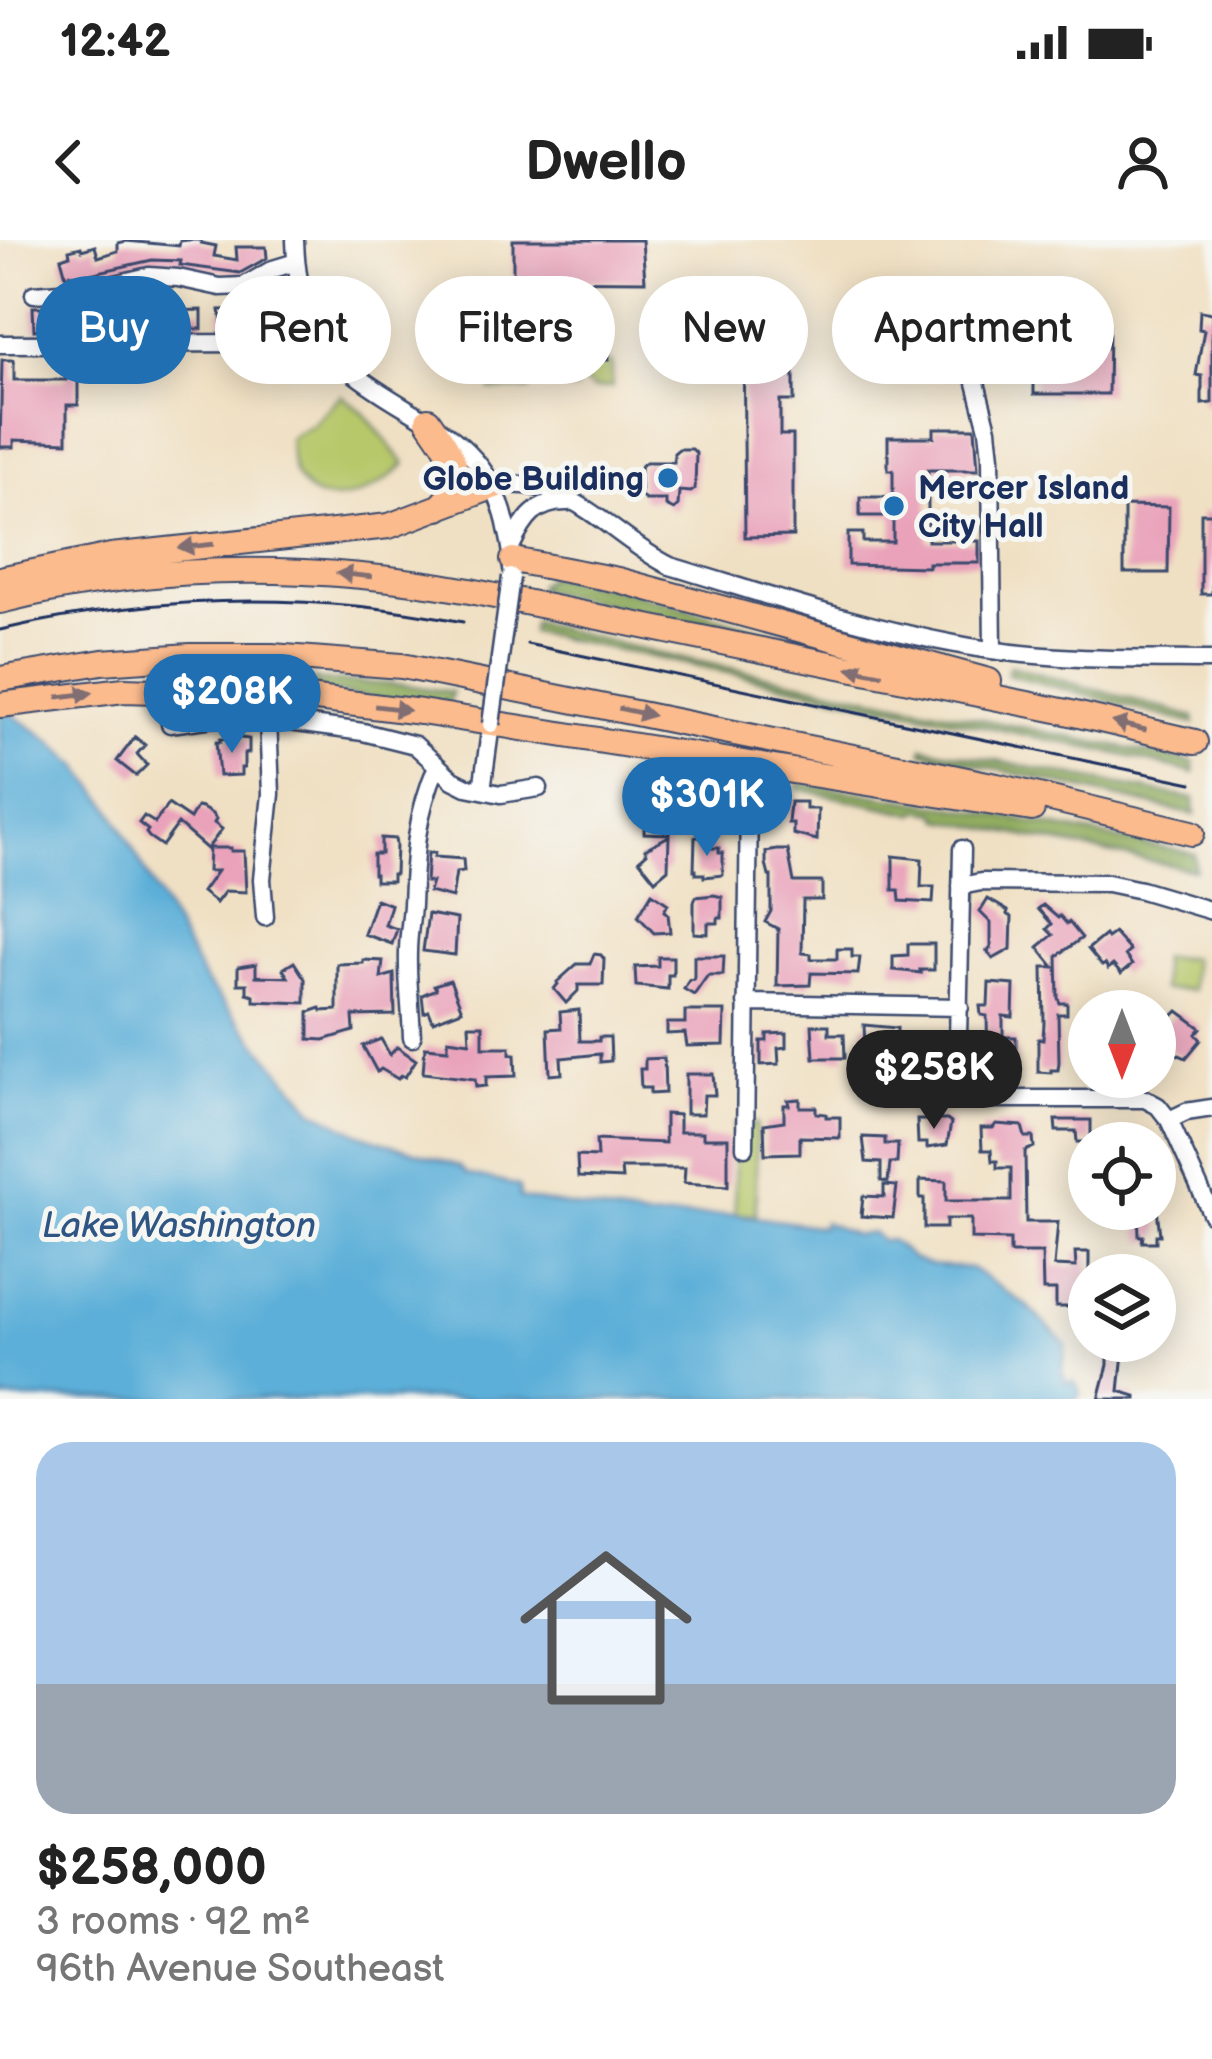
<!DOCTYPE html>
<meta charset="utf-8">
<style>
body{margin:0;font-family:"Balsamiq Sans",sans-serif;background:#f2f2f2;color:#222;height:100vh;display:flex;flex-direction:column;font-size:45px;white-space:nowrap}
*{box-sizing:border-box;margin:0}
p{font-size:39px;color:#767676}
.icon{flex:none;width:66px;height:66px;fill:none;stroke:currentColor;stroke-width:2;stroke-linecap:round;stroke-linejoin:round}
.map{position:relative;height:1159px;overflow:hidden}
.panel{display:flex;flex-direction:column;background:#fff;flex:1}
.panel>*{flex:none}
.banner{position:absolute;left:36px;top:36px;width:1140px;height:108px;display:flex;gap:24px}
.needle{width:78px;rotate:180deg}
.buttons{position:absolute;left:1068px;top:750px;display:grid;gap:24px}
.buttons a{display:grid;place-items:center;width:108px;height:108px;border-radius:50%;background:#fff;box-shadow:0 6px 30px #0003;font-size:60px}
.price{position:absolute;translate:-50% -102px;padding:0 27px;border-radius:42px;background:#1f6fb2;color:#fff;font-size:39px;line-height:78px;filter:drop-shadow(0 3px 6px #0008)}
.price::after{content:'';position:absolute;left:50%;top:72px;width:36px;height:27px;margin-left:-18px;background:inherit;clip-path:polygon(0 0,100% 0,50% 100%)}
.price.on{background:#222;color:#fff}
ul{padding:0;list-style:none}
li{display:grid;align-content:center;gap:24px;height:636px;padding:0 36px}
li span{display:grid;place-items:center;height:372px;border-radius:36px;color:#555}
li>.icon{margin-inline-start:auto}
span .icon{width:216px;height:216px;fill:#fffc;stroke-width:1}
li b{font-size:51px}
.pill{padding:0 42px;border-radius:54px;background:#fff;box-shadow:0 6px 30px #0003;font-size:42px;line-height:108px}
.pill.on{background:#1f6fb2;color:#fff}
.status{display:flex;justify-content:space-between;align-items:center;height:84px;padding:0 60px;background:#fff;direction:ltr}
.status svg{height:33px;fill:currentColor}
header{display:flex;justify-content:space-between;align-items:center;height:156px;padding:0 36px;background:#fff;font-size:54px;font-weight:700}
.map>svg:first-child{display:block}
</style>
<div class="status"><b>12:42</b><svg viewBox="0 0 49 12"><path d="M0 12V9h3v3zM5 12V6h3v6zM10 12V3h3v9zM15 12V0h3v12zM26 1h20v11H26zM47 4h2v5h-2z"/></svg></div>
<header><svg class="icon" aria-label="back" viewBox="0 0 24 24"><path d="M15 5l-7 7 7 7"/></svg>Dwello<svg class="icon" aria-label="person" viewBox="0 0 24 24"><circle cx="12" cy="8" r="4"/><path d="M4 21q1-7 8-7t8 7"/></svg></header>
<div class="map">
<svg width="1212" height="1159" viewBox="0 0 1212 1159">
<rect width="100%" height="100%" fill="#f6f6f2"/>
<filter id="ink" filterUnits="userSpaceOnUse"><feTurbulence type="fractalNoise" baseFrequency=".00833" numOctaves="2"/><feDisplacementMap in="SourceGraphic" scale="24" xChannelSelector="R" yChannelSelector="G"/><feConvolveMatrix kernelMatrix="1 2 1 2 8 2 1 2 1" color-interpolation-filters="sRGB"/></filter>
<filter id="wash" filterUnits="userSpaceOnUse"><feTurbulence type="fractalNoise" baseFrequency=".004" numOctaves="4" result="noise"/><feDisplacementMap in="SourceGraphic" scale="48" xChannelSelector="R" yChannelSelector="G"/><feGaussianBlur stdDeviation="2.7" result="paint"/><feColorMatrix in="noise" values="0 0 0 0 0 0 0 0 0 0 0 0 0 0 0 0 0 1.4 0 .05"/><feComposite in="paint" operator="in"/></filter>
<g filter="url(#wash)">
<rect width="100%" height="100%" fill="#f0e0c3"/>
<path fill="#b7c86a" stroke="#697c64" stroke-width="3" d="M491 122H525L530 125 529 150H491Z
M578 123H612V147L593 149 577 135 576 149H565V125Z
M341 155 363 172 405 224C379 250 321 281 296 236 290 227 291 209 289 198L313 184Z
M1161 718H1192V750H1162Z
M734 884H756V975L735 974Z"/>
<path fill="#91ac5e" stroke="#566e5e" stroke-width="3" d="M549 336 628 351 841 413 539 350 538 345Z
M533 382 656 413 1188 521 1194 523V533L1118 514 531 392Z
M1010 426 1194 477V484L1007 434Z
M290 439 405 445 452 452 448 469 290 446Z
M923 507 1194 559 1195 575 923 512Z
M799 543 964 569 1195 614V630L942 580 937 573 921 570 914 574 799 549Z"/>
<path fill="#5cafd8" stroke="#3c6f9b" stroke-width="3" d="M0 466 51 501 79 526 111 568 204 740 314 870 360 894 459 926 467 934 519 946 520 958 647 979 735 974 822 987 823 982 855 995 873 993 882 1001 891 1000 913 1019 929 1025 971 1028 1027 1066 1067 1105 1062 1131 1067 1144 1074 1141 1081 1153 1077 1159H0Z"/>
<g id="blocks">
<path fill="#e9a2ba" d="M188 0H201V3L216 6 214 16 237 20 236 7H266L267 18 240 33 180 25 181 21 152 20 72 38 71 34 66 36 61 18 70 15 69 10 81 7 82 10 95 6 98 17 118 11V3L126 1 179 6 180 1Z
M513 0H642L645 41 513 40Z
M86 63V74H66V87L34 90 33 67H66V71V64Z
M257 69V82H244V90H223L220 70Z
M202 70V89H166V71Z
M1200 71 1212 73V163L1202 164V136L1196 135 1204 90 1199 89Z
M124 72 125 88 96 90 94 74Z
M452 82H609L608 120 494 119V116H452Z
M1034 85H1109L1108 154H1034Z
M743 94H794V161H780V195H793V296L745 297Z
M66 119H78V165H67V202L14 200V207H0L2 120H14V140H66Z
M934 188H975L978 230H928V301H979V323H928V327L848 325V293H863V302H893V276H860V257H893V230H888V197H934Z
M679 209H692L696 213 695 249 691 252 679 251 678 266 674 270 666 266V260H645L641 256 640 227 646 222H674V213Z
M1124 266 1169 267 1168 333H1124Z
M1201 273H1212V354H1201Z
M135 497 145 505 137 514 147 525 136 536 117 521Z
M232 497 249 499V513L244 514V528H241V535L219 536 216 502H220V499H233Z
M690 555H703V564H706L701 586 674 585 669 587V594L644 593 645 557H657V573H685L690 571Z
M790 562H806V569H818L817 600 793 594V583H788Z
M168 564 190 579 197 567 202 568 212 574 216 579 214 583 222 589 207 609 178 584 162 606 149 597 146 593 148 590 139 583 144 576 155 583Z
M669 596 668 629 655 640 639 620 647 613 645 609Z
M695 597H710L709 608H719V613H723V635L704 637V634H696V630H694Z
M381 598 395 599 396 605 395 634H392V641H375V634H373V614H381Z
M209 608H231V611H244L246 652 225 651 216 663 202 652 217 631H208Z
M777 610H788L794 642H822V660H803L802 713 811 714V719H837V709H852V717H860L858 734 811 733 810 745 777 746 778 689 765 682 771 671V636H769L766 624V612Z
M428 613H435L434 617 463 619 464 631 456 632 452 658 429 652 432 642H426Z
M893 616 922 619 921 647H934L933 663 900 661 899 650H893Z
M652 653 668 664 664 671 668 674 670 692 654 693 638 676Z
M714 655 722 657V678H718V683H708V694L694 693V662L696 657Z
M376 659 391 665 385 685 397 689 392 704 364 694Z
M988 659 1008 671 1007 674 1012 677 1011 709 993 719 987 711 991 708V683L980 672Z
M1043 665 1058 678 1060 676 1067 684 1069 682 1082 698 1057 716 1058 758 1060 763H1067V774H1058L1059 822 1058 830H1051V833L1038 832V799H1043L1044 783 1043 727H1054L1038 707 1053 695 1047 689 1052 684 1038 669Z
M428 674 457 679 455 715 423 711Z
M1114 693 1130 711 1125 715 1132 725 1121 734 1113 725 1108 729 1105 724 1102 726 1088 709 1105 695 1107 698Z
M908 704H934V730H920L921 733 893 730V716L908 715Z
M594 714 601 715 604 719 603 745H578V751L566 763 554 749 558 744 557 742 577 724H590Z
M694 716H724L723 735H708L694 755 684 749 689 740 694 739Z
M658 717H673V735H668V749L636 746 635 727 658 726Z
M363 720 383 721 381 738 394 734 395 775 353 776 354 791 324 800 309 799V772L321 768 322 771 337 770V724L363 723Z
M294 722 305 739V763L254 761V755L247 753V744H238V727L256 724V736L288 737 283 729Z
M450 740 462 770 433 781 429 771 424 773 422 755 436 749 434 745Z
M989 743 1014 745 1013 777 1003 776V797H1016V826L988 825 987 776 981 775 980 766H988Z
M579 770 580 801H599V797H610L611 821 600 822V814L561 818 562 834 550 835 548 789 561 788 560 772Z
M685 771H725L724 805 687 806 685 793 667 794V783H685Z
M1178 771 1201 788 1196 794 1201 800 1186 818 1172 812 1161 799H1155V782H1167Z
M469 785H483V807H510V814H515L516 836 486 837V846L476 847 475 839 423 833 425 807 448 809V799L470 802Z
M812 785H829V794H844L845 818H814Z
M864 785 897 788V806H865Z
M787 793V807L778 808 779 824 761 825V801H767V794Z
M381 799 390 815 397 807 416 820 405 837 401 835 398 839 381 829 377 832 363 806Z
M664 818 665 853 650 854V848H641L640 829H645V819Z
M909 818H926L925 833H934L937 841 935 850 904 849V842L875 841V827H889V832H909Z
M686 834H713L715 855H704L703 874H686Z
M800 859V867H816V873L826 874V877H840V898L800 897V913L765 914 764 884 784 881V865H789L788 860Z
M665 874 679 875V892H703V898H728V946L684 943 685 928H621L622 939 578 937 577 916 597 917 596 900 665 903Z
M917 880H947L951 883 947 905 927 908V903H918Z
M1055 880H1091V902H1077L1076 891H1056Z
M996 884 1022 886 1025 897H1033L1034 907 1025 911 1026 982H1058L1054 1026 1076 1027 1075 1012H1089V1076H1076V1067H1056V1050H1043L1042 1013H1010V1000L971 999V979H946V988H924V958H920V940L946 941V961H1011V928H997V921H992L991 910H982L981 888H993Z
M863 897 885 898V904H898L897 923H890L888 942 881 941V923L866 922Z
M884 945 897 946 893 978 861 976 863 956 884 957Z
M1138 969H1157L1160 995H1156V1002H1142L1143 996H1139Z
M1108 1113H1123L1119 1151 1136 1156V1159H1099L1108 1125Z"/>
</g>
</g>
<g filter="url(#ink)">
<use href="#blocks" fill-opacity="0" stroke="#3b4a6d" stroke-width="3"/>
<g fill="none" stroke-linecap="round" stroke-linejoin="round">
<defs>
<path id="minor" d="M295 0C296 51 311 99 352 132 415 182 485 194 506 283 509 299 514 313 512 329
M34 54 89 50 149 36 178 38 220 47 244 46 273 29 296 22
M983 61 976 143 988 189 991 217 993 410
M0 104 278 103 301 98 314 84
M495 246C569 234 610 296 670 326 764 354 858 386 955 404 1039 421 1126 419 1212 420
M511 307C524 279 536 261 569 262
M170 484 236 475 363 492 415 505 453 540 467 547 501 554 539 548
M482 550 491 484
M962 609 957 846 961 854 971 859H1145L1158 866 1169 880 1186 872 1212 868
M961 646 981 642 1108 643 1141 650 1212 671
M265 677 262 639 271 554 268 479
M746 763 960 767
M412 798C411 769 407 741 408 712 408 696 411 681 412 665 414 613 416 575 437 526
M1169 880 1212 975
M745 907 749 555"/>
<path id="highway" d="M428 180C448 210 473 237 439 268
M513 320 618 340 989 441
M0 339 111 316 389 286 495 246
M0 361C156 322 313 323 470 351L1062 471 1195 502
M0 439 102 422 190 416H272L402 426 997 546 1192 593
M0 465 124 450 284 455 421 472 1032 569"/>
</defs>
<use href="#minor" stroke="#3b4a6d" stroke-width="21"/>
<use href="#highway" stroke="#3b4a6d" stroke-width="28"/>
<use href="#minor" stroke="#fff" stroke-width="16"/>
<use href="#highway" stroke="#fbbb8d" stroke-width="24"/>
<path stroke="#1b2f5e" stroke-width="3" d="M0 390C154 355 308 351 463 382
M527 404 1192 543"/>
<defs>
<path id="minor-bridge" d="M491 484 511 337"/>
</defs>
<use href="#minor-bridge" stroke="#3b4a6d" stroke-width="21" stroke-linecap="butt"/>
<use href="#minor-bridge" stroke="#fff" stroke-width="16"/>
</g>
<defs><path id="oneway-solid" d="M-6-.8H1V-3.2L6.5 0L1 3.2V.8H-6Z" transform="scale(3)"/></defs>
<g fill="#806e73">
<use href="#oneway-solid" transform="translate(196 306) rotate(174)"/>
<use href="#oneway-solid" transform="translate(354 335) rotate(-174)"/>
<use href="#oneway-solid" transform="translate(865 431) rotate(-169)"/>
<use href="#oneway-solid" transform="translate(75 455) rotate(-7)"/>
<use href="#oneway-solid" transform="translate(392 468) rotate(7)"/>
<use href="#oneway-solid" transform="translate(636 472) rotate(12)"/>
<use href="#oneway-solid" transform="translate(1129 486) rotate(-167)"/>
</g>
</g>
<g fill="#1f6fb2" stroke="#f6f6f2" stroke-width="4.5">
<circle cx="668" cy="238" r="12"/>
<circle cx="894" cy="266" r="12"/>
</g>
<g text-anchor="middle" stroke-width="10" stroke-linejoin="round" paint-order="stroke">
<g font-size="33" font-weight="bold" fill="#1b2f5e" stroke="#f6f6f2" text-anchor="end">
<text x="644" y="250">Globe Building</text>
<text x="918" y="259" text-anchor="start">Mercer Island<tspan x="918" dy="38">City Hall</tspan></text>
</g>
<g font-size="36" font-style="italic" fill="#2e5583" stroke="#f6f6f2">
<text x="179" y="997">Lake Washington</text>
</g>
</g>
</svg>
<div class="buttons">
<a><svg class="needle" viewBox="-14 -14 28 28"><path d="M0-13l5 13h-10z" fill="#e53935"/><path d="M0 13l5-13h-10z" fill="#767676"/></svg></a>
<a><svg class="icon" aria-label="locate" viewBox="0 0 24 24"><circle cx="12" cy="12" r="6"/><path d="M12 2v4M12 18v4M2 12h4M18 12h4"/></svg></a>
<a><svg class="icon" aria-label="layers" viewBox="0 0 24 24"><path d="M12 4l9 5-9 5-9-5zM3 14l9 5 9-5"/></svg></a>
</div>
<b class="price" style="left:232px;top:516px">$208K</b>
<b class="price" style="left:707px;top:619px">$301K</b>
<b class="price on" style="left:934px;top:892px">$258K</b>
<div class="banner">
<a class="pill on">Buy</a>
<a class="pill">Rent</a>
<a class="pill">Filters</a>
<a class="pill">New</a>
<a class="pill">Apartment</a>
</div>
</div>
<section class="panel">
<ul>
<li><span style="background:linear-gradient(#a9c7e8 65%,#9aa5b1 0)"><svg class="icon" aria-label="home" viewBox="0 0 24 24"><path d="M3 11l9-7 9 7M6 9v11h12V9"/></svg></span><div><b>$258,000</b><p>3 rooms · 92 m²</p><p>96th Avenue Southeast</p></div></li>
</ul>
</section>
